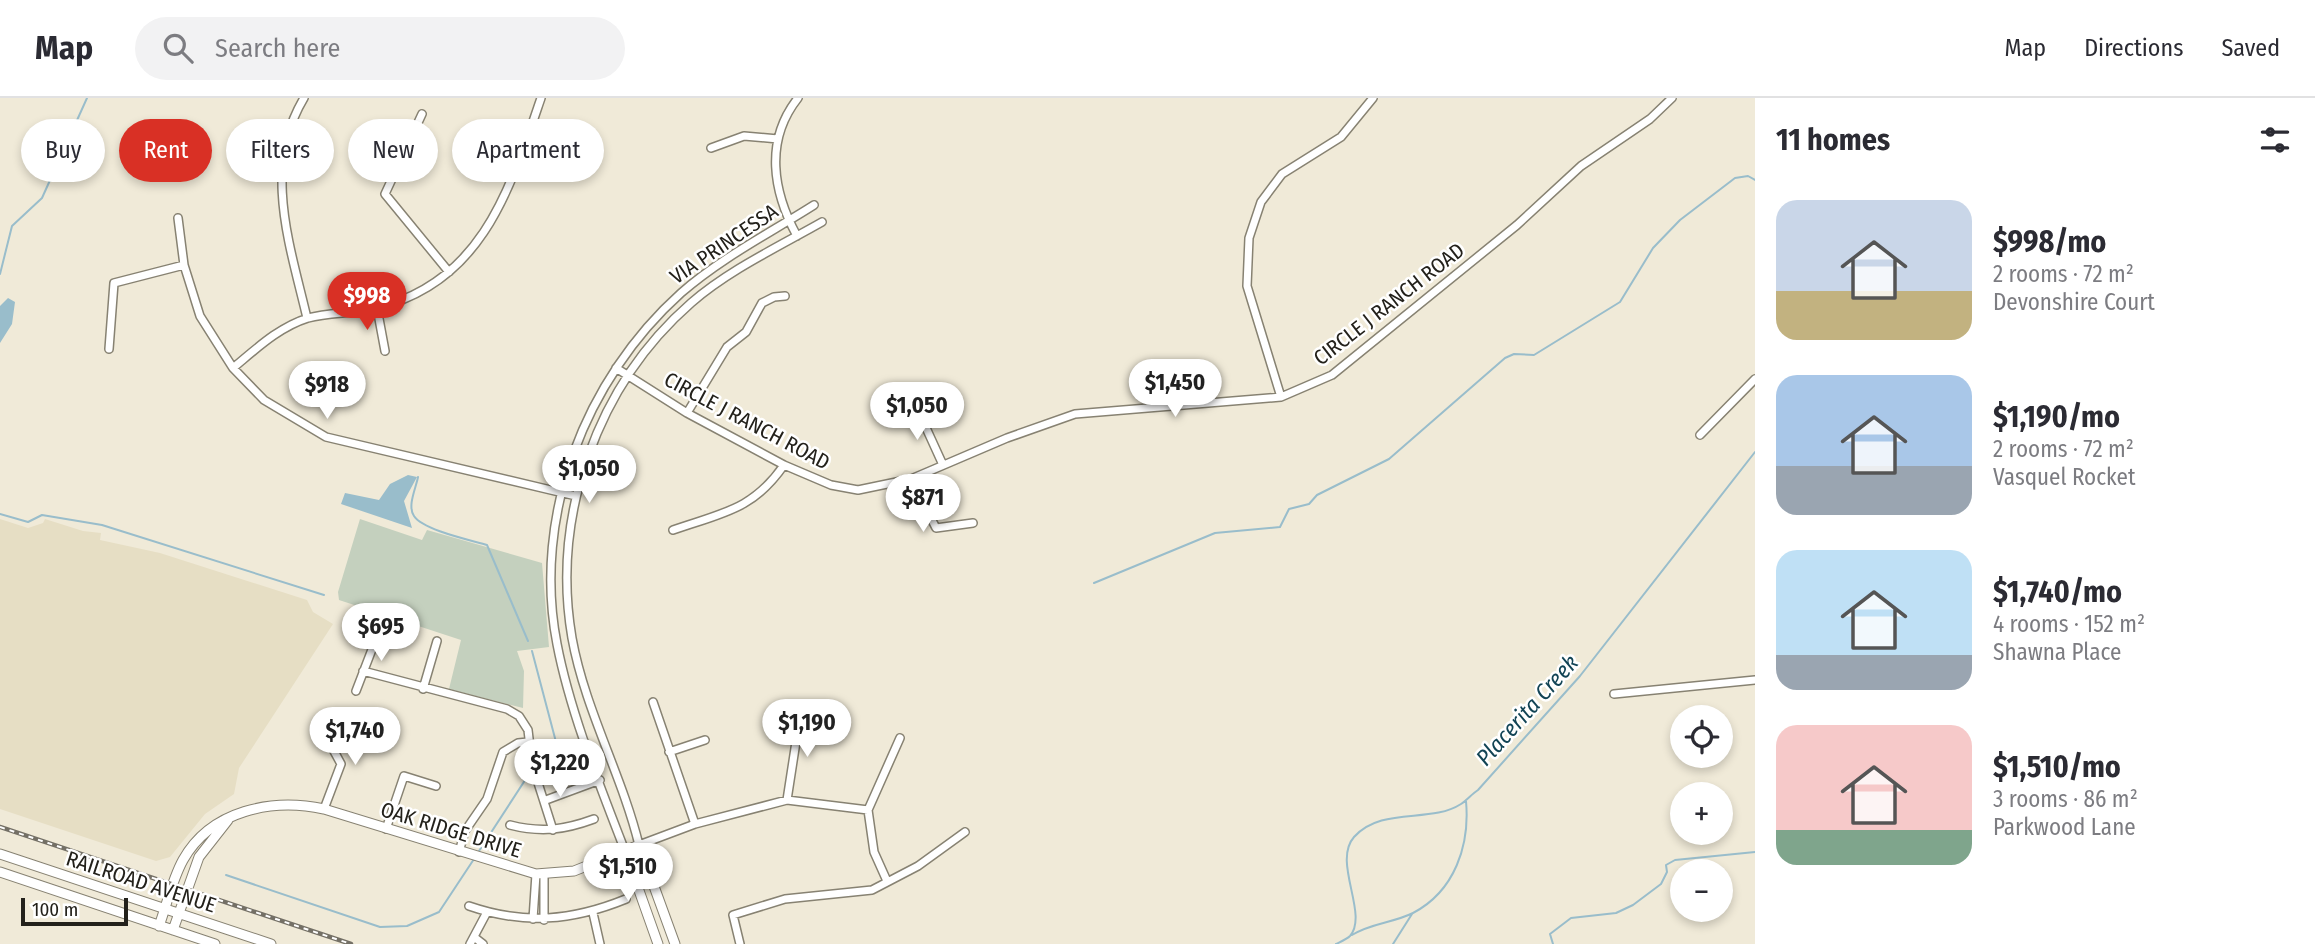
<!DOCTYPE html>
<meta charset="utf-8">
<style>
body{margin:0;font-family:"Fira Sans Condensed",sans-serif;background:#f2f2f3;color:#2b2b33;height:100vh;display:flex;flex-direction:column;font-size:26px;white-space:nowrap}
*{box-sizing:border-box;margin:0}
p{font-size:23px;color:#7c7c81}
.icon{flex:none;width:38px;height:38px;fill:none;stroke:currentColor;stroke-width:2;stroke-linecap:round;stroke-linejoin:round}
.map{position:relative;flex:1;overflow:hidden}
.side{display:flex;flex-direction:column;background:#fff;width:560px}
.side>*{flex:none}
.top-card{position:absolute;left:21px;top:21px;width:665px;height:63px;display:flex;gap:14px}
.fabs{position:absolute;left:1670px;top:607px;display:grid;gap:14px}
.fabs a{display:grid;place-items:center;width:63px;height:63px;border-radius:50%;background:#fff;box-shadow:0 4px 10px #0003;font-size:35px}
.scale{position:absolute;left:21px;bottom:18px;width:107px;box-sizing:border-box;padding-left:7px;border:4px solid #23211b;border-top:0;font-size:19px;line-height:24px;white-space:nowrap;color:#23211b;-webkit-text-stroke:5px #fff;paint-order:stroke}
.price{position:absolute;translate:-50% -60px;padding:0 16px;border-radius:24px;background:#fff;color:#222;font-size:23px;line-height:46px;filter:drop-shadow(0 2px 4px #0008)}
.price::after{content:'';position:absolute;left:50%;top:42px;width:21px;height:16px;margin-left:-10px;background:inherit;clip-path:polygon(0 0,100% 0,50% 100%)}
.price.active{background:#d93025;color:#fff}
ul{padding:0;list-style:none}
li{display:flex;align-items:center;gap:21px;height:175px;padding:0 21px}
li span{display:grid;place-items:center;flex:none;width:196px;height:140px;border-radius:21px;color:#555}
li>.icon{margin-inline-start:auto}
span .icon{width:84px;height:84px;fill:#fffc;stroke-width:1}
li b{font-size:30px}
h2{display:flex;justify-content:space-between;align-items:center;height:84px;padding:0 21px;font-size:30px}
.pill{padding:0 24px;border-radius:32px;background:#fff;box-shadow:0 4px 10px #0003;font-size:24px;line-height:63px}
.pill.active{background:#d93025;color:#fff}
header{display:flex;align-items:center;gap:42px;box-sizing:border-box;height:98px;padding:0 35px;background:#fff;border-bottom:2px solid #e1e1e2}
header strong{font-size:33px}
nav{display:flex;gap:38px;margin-inline-start:auto;font-size:24px}
.search{width:490px;height:63px;background:#f2f2f3;display:flex;align-items:center;gap:18px;box-sizing:border-box;padding:0 24px;border-radius:38px;color:#7c7c81;font-size:26px}
main{display:flex;flex:1;min-height:0}
.map>svg:first-child{display:block}
</style>
<header>
<strong>Map</strong>
<div class="search"><svg class="icon" aria-label="search" viewBox="0 0 24 24"><circle cx="10" cy="10" r="6"/><path d="M15 15l6 6"/></svg>Search here</div>
<nav><a>Map</a><a>Directions</a><a>Saved</a></nav>
</header>
<main>
<div class="map">
<svg width="1755" height="846" viewBox="0 0 1755 846">
<rect width="100%" height="100%" fill="#f0ead8"/>
<path fill="#e6dec4" d="M0 421 28 430 43 425 45 421 83 433 101 435 100 442 160 455 307 502 313 514 333 526 239 670 234 696 205 716 170 759 156 763 0 711Z"/>
<path fill="#c4d0be" d="M360 421 422 442 427 432 542 465 549 549 517 553 524 573 523 610 449 591 461 542 339 502 338 494Z"/>
<path fill="#99bdcb" d="M8 200 15 204 12 226 0 245V208Z
M408 377 417 379 404 403 412 430 341 406 345 395 379 402 390 386Z"/>
<g fill="none" stroke-linecap="round" stroke-linejoin="round">
<path stroke="#99bdcb" stroke-width="2" d="M0 176 12 128 42 100 87 0
M418 379C416 390 407 408 414 418 423 432 470 442 487 447L528 543
M0 416 28 424 42 417 102 427 324 497
M1094 485 1215 435 1280 429 1289 411 1309 406 1317 397 1389 361 1505 260 1514 256 1534 257 1620 204 1653 150 1680 122 1735 80 1748 78 1755 82
M532 553 556 644 550 658 535 670
M479 753 531 673
M226 777 380 829 407 828 439 814 474 761
M1352 837C1371 825 1393 825 1413 815 1455 793 1470 747 1466 703
M1336 846C1340 844 1347 841 1350 838 1369 816 1332 764 1354 739 1382 708 1430 726 1461 706 1467 702 1472 696 1478 692L1580 578 1755 354
M1393 846 1412 816
M1553 846 1550 836 1571 820 1616 815 1633 807 1661 786 1667 774 1666 767 1675 762 1755 754"/>
<defs>
<path id="minor" d="M304 0C262 70 290 147 307 220
M422 16 385 96 449 174
M711 50 744 38 778 41
M178 120 184 167 200 218 233 270 264 302 326 339 576 398
M822 124C778 149 729 172 691 205 597 287 551 418 572 540 585 612 622 677 639 747L695 726 787 702 868 712
M797 138C773 94 764 43 798 0
M377 210 385 253
M109 251 114 185 184 167
M233 270C256 251 279 229 308 220 330 214 354 216 376 210 482 185 510 91 541 0
M616 270 687 315 784 367 831 387 858 392 911 381 1007 340 1075 316 1281 299 1332 277 1517 127 1581 68 1650 21 1672 0
M1281 299 1247 188 1249 140 1261 104 1282 76 1341 39 1373 0
M917 310 943 367
M687 315 727 249 746 234 762 205 774 199 785 198
M1700 337 1755 281
M911 381 936 430 973 425
M673 432C722 415 753 412 784 367
M363 573 507 611 519 618 528 632 532 666 553 732
M423 591 437 543
M356 593 381 528
M1614 596 1755 582
M653 604 695 726
M322 631 341 666 324 711
M669 654 705 642
M546 702 600 682
M787 702 800 618
M510 727C541 735 564 732 594 721
M386 731 404 678 436 688
M625 753C600 688 570 614 557 546 532 418 585 281 681 195 721 160 770 135 814 107
M459 754 465 733 487 701 503 654 518 645 528 644
M887 783 874 754 868 712 900 640
M469 808C524 827 572 823 626 801
M593 815 600 846
M533 821 536 776
M544 822V776
M474 839 483 846
M470 846 487 814
M740 846 733 817 785 801 872 792 918 768 965 734"/>
<path id="major" d="M625 753 658 846
M0 756 271 846
M0 774 215 846
M159 828C167 806 172 782 183 762 211 712 272 700 324 711L536 776 574 773 639 747 675 846
M173 832 199 759 228 722"/>
</defs>
<use href="#minor" stroke="#878272" stroke-width="10"/>
<use href="#major" stroke="#878272" stroke-width="11"/>
<use href="#minor" stroke="#fff" stroke-width="7"/>
<use href="#major" stroke="#fff" stroke-width="9"/>
<defs>
<path id="rail" d="M0 729 351 846"/>
</defs>
<use href="#rail" stroke="#747066" stroke-width="4.5"/>
<use href="#rail" stroke="#fff" stroke-width="2" stroke-dasharray="5" stroke-linecap="butt"/>
</g>
<g text-anchor="middle" stroke-width="5" stroke-linejoin="round" paint-order="stroke">
<g font-size="21" fill="#23211b" stroke="#fff">
<text transform="translate(724 146) rotate(-34)" y="7">VIA PRINCESSA</text>
<text transform="translate(1389 206) rotate(-38)" y="7">CIRCLE J RANCH ROAD</text>
<text transform="translate(747 323) rotate(28)" y="7">CIRCLE J RANCH ROAD</text>
<text transform="translate(451 732) rotate(17)" y="7">OAK RIDGE DRIVE</text>
<text transform="translate(141 784) rotate(18)" y="7">RAILROAD AVENUE</text>
</g>
<g font-size="23" font-style="italic" fill="#124455" stroke="#fff">
<text transform="translate(1527 612) rotate(-48)" y="8">Placerita Creek</text>
</g>
</g>
</svg>
<div class="fabs">
<a><svg class="icon" aria-label="locate" viewBox="0 0 24 24"><circle cx="12" cy="12" r="6"/><path d="M12 2v4M12 18v4M2 12h4M18 12h4"/></svg></a>
<a>+</a>
<a>−</a>
</div>
<div class="scale">100 m</div>
<b class="price active" style="left:367px;top:234px">$998</b>
<b class="price" style="left:1175px;top:321px">$1,450</b>
<b class="price" style="left:327px;top:323px">$918</b>
<b class="price" style="left:917px;top:344px">$1,050</b>
<b class="price" style="left:589px;top:407px">$1,050</b>
<b class="price" style="left:923px;top:436px">$871</b>
<b class="price" style="left:381px;top:565px">$695</b>
<b class="price" style="left:807px;top:661px">$1,190</b>
<b class="price" style="left:355px;top:669px">$1,740</b>
<b class="price" style="left:560px;top:701px">$1,220</b>
<b class="price" style="left:628px;top:805px">$1,510</b>
<div class="top-card">
<a class="pill">Buy</a>
<a class="pill active">Rent</a>
<a class="pill">Filters</a>
<a class="pill">New</a>
<a class="pill">Apartment</a>
</div>
</div>
<section class="side">
<h2>11 homes<svg class="icon" aria-label="filters" viewBox="0 0 24 24"><path d="M4 7h16M4 17h16"/><circle cx="9" cy="7" r="2"/><circle cx="15" cy="17" r="2"/></svg></h2>
<ul>
<li><span style="background:linear-gradient(#c9d6e8 65%,#c2b280 0)"><svg class="icon" aria-label="home" viewBox="0 0 24 24"><path d="M3 11l9-7 9 7M6 9v11h12V9"/></svg></span><div><b>$998/mo</b><p>2 rooms · 72 m²</p><p>Devonshire Court</p></div></li>
<li><span style="background:linear-gradient(#a9c7e8 65%,#9aa5b1 0)"><svg class="icon" aria-label="home" viewBox="0 0 24 24"><path d="M3 11l9-7 9 7M6 9v11h12V9"/></svg></span><div><b>$1,190/mo</b><p>2 rooms · 72 m²</p><p>Vasquel Rocket</p></div></li>
<li><span style="background:linear-gradient(#bfe0f5 75%,#9aa5b1 0)"><svg class="icon" aria-label="home" viewBox="0 0 24 24"><path d="M3 11l9-7 9 7M6 9v11h12V9"/></svg></span><div><b>$1,740/mo</b><p>4 rooms · 152 m²</p><p>Shawna Place</p></div></li>
<li><span style="background:linear-gradient(#f6c9c9 75%,#7fa58c 0)"><svg class="icon" aria-label="home" viewBox="0 0 24 24"><path d="M3 11l9-7 9 7M6 9v11h12V9"/></svg></span><div><b>$1,510/mo</b><p>3 rooms · 86 m²</p><p>Parkwood Lane</p></div></li>
</ul>
</section>
</main>
